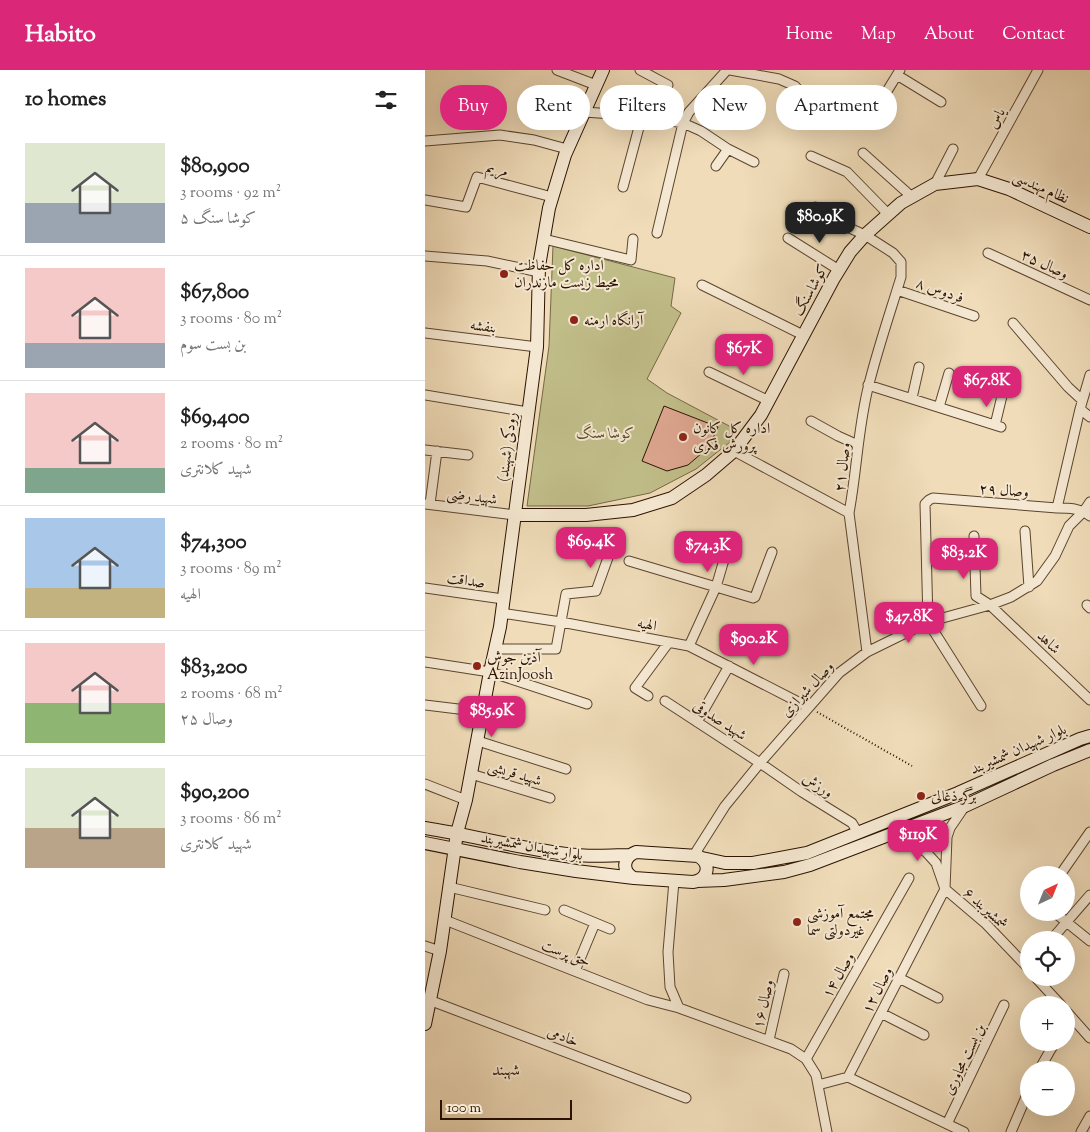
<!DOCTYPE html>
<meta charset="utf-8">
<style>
body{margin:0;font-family:"Sorts Mill Goudy",Amiri,serif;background:#f6f6f6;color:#222;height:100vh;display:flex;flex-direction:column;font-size:19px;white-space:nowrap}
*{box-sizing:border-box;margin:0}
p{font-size:16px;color:#767676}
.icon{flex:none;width:28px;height:28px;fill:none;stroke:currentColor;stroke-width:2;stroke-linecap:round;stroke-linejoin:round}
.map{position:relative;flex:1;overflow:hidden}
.side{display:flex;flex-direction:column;background:#fff;width:425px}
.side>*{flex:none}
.banner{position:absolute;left:15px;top:15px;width:475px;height:45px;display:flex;gap:10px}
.needle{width:32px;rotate:43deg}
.buttons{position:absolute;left:595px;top:796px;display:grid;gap:10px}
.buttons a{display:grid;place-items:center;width:55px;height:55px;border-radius:50%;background:#fff;box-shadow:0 5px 20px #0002;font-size:25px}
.scale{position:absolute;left:15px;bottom:12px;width:132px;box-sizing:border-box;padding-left:5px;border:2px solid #2b1300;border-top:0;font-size:14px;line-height:18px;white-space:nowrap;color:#2b1300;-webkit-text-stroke:4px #f5e8d2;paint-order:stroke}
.price{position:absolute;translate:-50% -42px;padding:0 11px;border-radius:10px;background:#db2777;color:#fff;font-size:16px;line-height:32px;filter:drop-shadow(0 1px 2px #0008)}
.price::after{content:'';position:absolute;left:50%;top:30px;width:15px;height:11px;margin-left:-8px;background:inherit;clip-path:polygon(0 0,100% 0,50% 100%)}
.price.active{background:#222;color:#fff}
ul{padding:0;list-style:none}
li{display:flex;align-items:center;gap:15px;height:125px;padding:0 25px}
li+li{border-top:1px solid #e0e0e0}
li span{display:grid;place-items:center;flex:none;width:140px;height:100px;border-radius:0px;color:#555}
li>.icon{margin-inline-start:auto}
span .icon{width:60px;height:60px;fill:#fffc;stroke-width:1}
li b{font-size:21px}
h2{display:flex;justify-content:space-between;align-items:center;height:60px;padding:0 25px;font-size:21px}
.pill{padding:0 18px;border-radius:22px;background:#fff;box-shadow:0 5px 20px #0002;font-size:18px;line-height:45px}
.pill.active{background:#db2777;color:#fff}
header{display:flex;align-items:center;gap:30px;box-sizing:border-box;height:70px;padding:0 25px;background:#db2777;color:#fff}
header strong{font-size:24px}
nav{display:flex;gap:28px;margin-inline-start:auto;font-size:18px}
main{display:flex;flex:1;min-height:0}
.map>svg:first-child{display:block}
</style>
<header>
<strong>Habito</strong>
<nav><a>Home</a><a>Map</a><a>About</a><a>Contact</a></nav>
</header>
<main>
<section class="side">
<h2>10 homes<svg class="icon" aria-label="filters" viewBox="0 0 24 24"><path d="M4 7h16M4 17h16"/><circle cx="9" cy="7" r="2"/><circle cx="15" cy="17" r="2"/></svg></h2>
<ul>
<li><span style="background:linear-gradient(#dfe7d0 60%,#9aa5b1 0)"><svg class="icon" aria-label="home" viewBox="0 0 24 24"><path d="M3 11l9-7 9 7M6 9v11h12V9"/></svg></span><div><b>$80,900</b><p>3 rooms · 92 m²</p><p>کوشا سنگ ۵</p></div></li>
<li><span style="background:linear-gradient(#f6c9c9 75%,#9aa5b1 0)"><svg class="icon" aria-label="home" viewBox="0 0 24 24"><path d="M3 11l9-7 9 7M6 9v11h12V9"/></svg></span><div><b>$67,800</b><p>3 rooms · 80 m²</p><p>بن بست سوم</p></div></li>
<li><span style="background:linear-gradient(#f6c9c9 75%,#7fa58c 0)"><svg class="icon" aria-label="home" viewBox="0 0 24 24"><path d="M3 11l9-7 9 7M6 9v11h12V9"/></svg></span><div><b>$69,400</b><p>2 rooms · 80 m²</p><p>شهید کلانتری</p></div></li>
<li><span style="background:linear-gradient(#a9c7e8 70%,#c2b280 0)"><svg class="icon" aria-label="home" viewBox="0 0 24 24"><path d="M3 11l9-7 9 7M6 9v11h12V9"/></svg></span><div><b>$74,300</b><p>3 rooms · 89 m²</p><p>الهیه</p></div></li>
<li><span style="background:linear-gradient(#f6c9c9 60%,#8fb573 0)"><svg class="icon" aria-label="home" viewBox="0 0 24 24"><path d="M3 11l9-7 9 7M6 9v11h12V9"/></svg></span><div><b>$83,200</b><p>2 rooms · 68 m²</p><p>وصال ۲۵</p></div></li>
<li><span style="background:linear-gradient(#dfe7d0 60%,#b9a48a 0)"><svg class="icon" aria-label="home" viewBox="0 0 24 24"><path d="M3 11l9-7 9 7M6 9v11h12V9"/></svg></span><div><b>$90,200</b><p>3 rooms · 86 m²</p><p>شهید کلانتری</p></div></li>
</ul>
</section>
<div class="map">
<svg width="665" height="1062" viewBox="0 0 665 1062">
<rect width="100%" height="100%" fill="#f0dcb9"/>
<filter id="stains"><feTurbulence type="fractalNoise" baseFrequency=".004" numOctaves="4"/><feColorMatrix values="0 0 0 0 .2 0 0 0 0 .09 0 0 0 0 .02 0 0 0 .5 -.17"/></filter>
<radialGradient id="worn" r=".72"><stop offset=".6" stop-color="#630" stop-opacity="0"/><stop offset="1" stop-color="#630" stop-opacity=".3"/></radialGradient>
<path fill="#c1be8a" stroke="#766845" d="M128 176 250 208 246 236 256 243 222 309 242 323 306 357 305 372 271 399 225 423 163 436H102L124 276Z"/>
<path fill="#dfa791" stroke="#2b1300" d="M239 336 293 357 284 377 263 395 242 401 217 391Z"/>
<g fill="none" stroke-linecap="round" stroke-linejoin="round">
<defs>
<path id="street" d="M132 0 171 15
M215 0 243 15
M305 0 354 9 370 16 380 28 400 36 408 48
M472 5 516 32
M106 32 159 42 217 46 258 53 264 42 302 0
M448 44 475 0
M0 71 75 65 109 70 142 79
M438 83 487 127
M386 86 422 102 463 144
M291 96 303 79
M553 109 613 0
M510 114 528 79
M198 117 217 46
M0 130 41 137 52 107 127 127
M390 137 420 156 440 165 468 183 476 192V207C465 243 453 278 444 314 433 356 432 400 424 443L442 582
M232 163 258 53 276 61 303 79 329 92
M363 168 414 200
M119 169 206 190 208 169
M563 183 665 230
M0 186 62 191 114 202
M277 215 378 265
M472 220 549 246
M588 253 643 317 657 330
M0 263 112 277
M284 302 344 331
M443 315 576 357
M0 325 103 342
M487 328 494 297
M514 337 524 303
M655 339 665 347
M386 351 413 366 433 375
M570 355 577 326
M0 380 43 385
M309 381 424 443
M0 434 90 445
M5 434 12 381
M632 438 655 339 665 305
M600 461 604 517
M549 466 551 526 565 535 665 630
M204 491 328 528 330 527 347 482
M0 518 78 529
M662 535 665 538
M76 543 136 552 264 576 291 517 301 483 279 476
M264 576 383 637
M70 579H131L141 524 171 521 189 471
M0 592 65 602 162 634
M223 626 210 618 244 572
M240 631 335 693 377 722 427 753 433 763
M0 635 58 642
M556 636 503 552 500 434 504 430 508 428 632 438C644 438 655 438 665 446
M272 652 304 596
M53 671 141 699
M46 704 125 728
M0 714 41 730
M468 763 501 782 511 793 520 819 560 853 604 899
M269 785 300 736 335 693 414 603 442 582 503 552 565 535 586 527 612 511 630 486 644 456 659 441 665 432
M635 805 665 762
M249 811 243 882 245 917 254 938
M24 817 120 840
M139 840 185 859
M629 842 665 871
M20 850 223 930 254 938 366 979 381 989 391 1005 402 1062
M626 870 665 825
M0 876 15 881
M150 901 170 853
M474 908 513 928
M611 908 636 935
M4 930 261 1028
M641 941 665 968
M456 943 499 965
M641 959 649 950
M344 970 359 904
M381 989 484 808
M614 1000 626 979 631 972
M423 1007 539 1062
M393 1015 423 1007 520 819 522 767 525 758 540 736
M522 1054 579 935
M586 1062 604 1020
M656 1062 665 1046"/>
<path id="secondary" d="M90 445H161L208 440 247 428 281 405 309 381 336 345 409 208 425 182 440 165 476 133 510 114 553 109 584 119 665 157
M0 758C51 766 100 780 151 785 168 787 187 785 205 785
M0 773 95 792 151 801 209 808
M211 782 273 786C287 794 283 810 268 812L209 808C196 801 198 787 211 782Z
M277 788 300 793H328L382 783 533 723 655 669 665 666
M272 811 299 810 359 802 385 795 540 736 628 695 665 680
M0 954 15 881 32 763 41 730 65 602 75 557 112 277 114 196 124 138 140 85 178 0"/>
</defs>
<use href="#street" stroke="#5c452e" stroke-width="11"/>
<use href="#secondary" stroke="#2b1300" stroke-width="14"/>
<path stroke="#2b1300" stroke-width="2" stroke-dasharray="1 2.5" stroke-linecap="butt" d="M392 642 487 696"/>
<use href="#street" stroke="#f5e8d2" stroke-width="9"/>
<use href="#secondary" stroke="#f5e8d2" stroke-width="12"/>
</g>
<g fill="#8f2418" stroke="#f5e8d2" stroke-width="2">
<circle cx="79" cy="204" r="5"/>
<circle cx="149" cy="250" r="5"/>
<circle cx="258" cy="367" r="5"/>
<circle cx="52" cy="596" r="5"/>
<circle cx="496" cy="726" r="5"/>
<circle cx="372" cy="852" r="5"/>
</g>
<g text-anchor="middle" stroke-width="4" stroke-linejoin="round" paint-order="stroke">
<g font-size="15" fill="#2b1300" stroke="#f5e8d2">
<text transform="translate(571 48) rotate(-61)" y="5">یاس</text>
<text transform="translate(72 99) rotate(12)" y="5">مریم</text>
<text transform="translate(616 117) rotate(24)" y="5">نظام مهندسی</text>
<text transform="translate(620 194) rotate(25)" y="5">وصال ۳۵</text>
<text transform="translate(385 220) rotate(-61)" y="5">کوشاسنگ</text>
<text transform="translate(515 220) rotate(19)" y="5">فردوس ۸</text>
<text transform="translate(58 256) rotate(7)" y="5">بنفشه</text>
<text transform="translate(82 377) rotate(-83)" y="5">رودکی (شهبند)</text>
<text transform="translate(417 397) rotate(-83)" y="5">وصال ۲۱</text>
<text transform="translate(579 420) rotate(4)" y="5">وصال ۲۹</text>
<text transform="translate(47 426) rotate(7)" y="5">شهید رضی</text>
<text transform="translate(41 510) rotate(8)" y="5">صداقت</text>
<text transform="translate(222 554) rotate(11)" y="5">الهیه</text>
<text transform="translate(624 572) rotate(44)" y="5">شاهد</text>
<text transform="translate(382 619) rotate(-47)" y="5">وصال شیرازی</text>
<text transform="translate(295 650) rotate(33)" y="5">شهید صدوقی</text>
<text transform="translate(593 679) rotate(-24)" y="5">بلوار شهیدان شمشیربند</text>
<text transform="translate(90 703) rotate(17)" y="5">شهید قریشی</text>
<text transform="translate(393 715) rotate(33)" y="5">ورزش</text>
<text transform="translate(107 776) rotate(10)" y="5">بلوار شهیدان شمشیربند</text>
<text transform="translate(561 838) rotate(42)" y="5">شمشیربند ۶</text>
<text transform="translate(141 883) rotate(21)" y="5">حق پرست</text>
<text transform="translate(413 905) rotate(-60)" y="5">وصال ۱۴</text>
<text transform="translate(452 920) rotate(-63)" y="5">وصال ۱۲</text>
<text transform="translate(338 934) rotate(-77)" y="5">وصال ۱۶</text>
<text transform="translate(138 966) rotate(21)" y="5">خادمی</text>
<text transform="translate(539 989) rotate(-64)" y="5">بن بست مجاوری</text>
</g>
<g font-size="15" fill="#2b1300" stroke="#f5e8d2" text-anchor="start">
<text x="89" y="200">اداره کل حفاظت<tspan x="89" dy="17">محیط زیست مازندران</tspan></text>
<text x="159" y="255">آرانگاه ارمنه</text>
<text x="268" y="363">اداره کل کانون<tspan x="268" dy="17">پرورش فکری</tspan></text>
<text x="62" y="592">آذین جوش<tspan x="62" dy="17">AzinJoosh</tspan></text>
<text x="506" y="731">برگر ذغالی</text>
<text x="382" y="848">مجتمع آموزشی<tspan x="382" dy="17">غیردولتی سما</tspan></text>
</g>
<g font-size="15" font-style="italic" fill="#604f30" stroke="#f5e8d2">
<text x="181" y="368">کوشا سنگ</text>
</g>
<g font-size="16" fill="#2b1300" stroke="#f5e8d2">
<text x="81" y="1005">شهبند</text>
</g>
</g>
<rect width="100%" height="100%" filter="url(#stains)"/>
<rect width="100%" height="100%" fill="url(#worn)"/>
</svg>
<div class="buttons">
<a><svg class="needle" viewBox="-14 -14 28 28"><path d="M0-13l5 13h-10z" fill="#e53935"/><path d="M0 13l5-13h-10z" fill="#767676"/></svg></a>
<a><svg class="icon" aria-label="locate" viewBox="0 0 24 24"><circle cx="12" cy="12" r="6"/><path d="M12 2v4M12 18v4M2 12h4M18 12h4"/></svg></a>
<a>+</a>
<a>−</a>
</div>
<div class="scale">100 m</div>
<b class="price active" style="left:395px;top:174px">$80.9K</b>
<b class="price" style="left:319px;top:306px">$67K</b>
<b class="price" style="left:562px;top:338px">$67.8K</b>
<b class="price" style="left:166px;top:499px">$69.4K</b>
<b class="price" style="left:283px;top:503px">$74.3K</b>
<b class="price" style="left:539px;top:510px">$83.2K</b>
<b class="price" style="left:484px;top:574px">$47.8K</b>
<b class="price" style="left:329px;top:596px">$90.2K</b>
<b class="price" style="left:67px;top:668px">$85.9K</b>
<b class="price" style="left:493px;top:792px">$119K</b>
<div class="banner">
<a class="pill active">Buy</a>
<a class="pill">Rent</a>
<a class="pill">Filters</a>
<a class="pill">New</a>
<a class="pill">Apartment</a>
</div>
</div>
</main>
